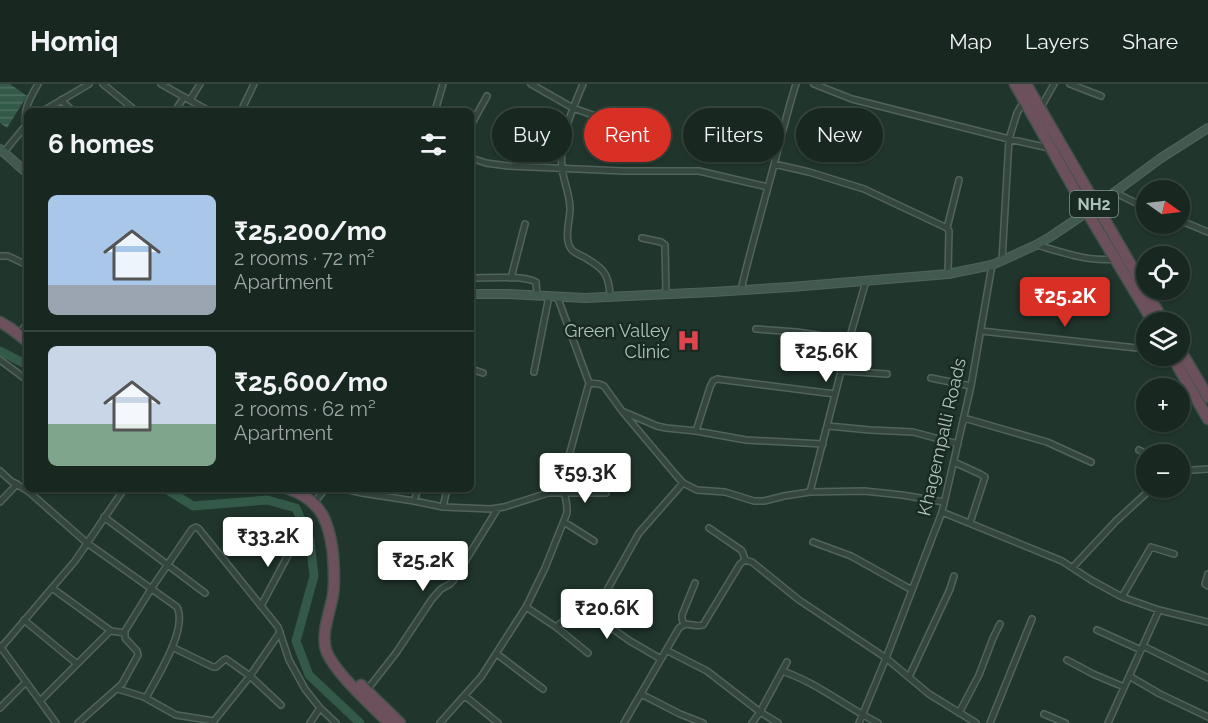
<!DOCTYPE html>
<meta charset="utf-8">
<style>
body{margin:0;font-family:Raleway,sans-serif;background:#25342e;color:#f1f3f6;height:100vh;display:flex;flex-direction:column;font-size:22px;white-space:nowrap}
*{box-sizing:border-box;margin:0}
p{font-size:20px;color:#9fa6a5}
.icon{flex:none;width:33px;height:33px;fill:none;stroke:currentColor;stroke-width:2;stroke-linecap:round;stroke-linejoin:round}
.map{position:relative;flex:1;overflow:hidden}
.details{position:absolute;left:24px;top:24px;width:450px;height:384px;display:flex;flex-direction:column;background:#182821;border-radius:9px;box-shadow:0 2px 4px #0004,0 0 0 2px #36443f}
.details>*{flex:none}
.guide{position:absolute;left:492px;top:24px;width:570px;height:54px;display:flex;gap:12px}
.needle{width:39px;rotate:104deg}
.buttons{position:absolute;left:1136px;top:96px;display:grid;gap:12px}
.buttons a{display:grid;place-items:center;width:54px;height:54px;border-radius:50%;background:#182821;box-shadow:0 2px 4px #0004,0 0 0 2px #36443f;font-size:30px}
.price{position:absolute;translate:-50% -51px;padding:0 14px;border-radius:6px;background:#fff;color:#222;font-size:20px;line-height:39px;filter:drop-shadow(0 2px 3px #0008)}
.price::after{content:'';position:absolute;left:50%;top:36px;width:18px;height:14px;margin-left:-9px;background:inherit;clip-path:polygon(0 0,100% 0,50% 100%)}
.price.on{background:#d93025;color:#fff}
ul{padding:0;list-style:none}
li{display:flex;align-items:center;gap:18px;height:150px;padding:0 24px}
li+li{border-top:2px solid #36443f}
li span{display:grid;place-items:center;flex:none;width:168px;height:120px;border-radius:9px;color:#555}
li>.icon{margin-inline-start:auto}
span .icon{width:72px;height:72px;fill:#fffc;stroke-width:1}
li b{font-size:26px}
h2{display:flex;justify-content:space-between;align-items:center;height:72px;padding:0 24px;font-size:26px}
.chip{padding:0 21px;border-radius:27px;background:#182821;box-shadow:0 2px 4px #0004,0 0 0 2px #36443f;font-size:21px;line-height:54px}
.chip.on{background:#d93025;color:#fff}
header{display:flex;align-items:center;gap:36px;box-sizing:border-box;height:84px;padding:0 30px;background:#182821;border-bottom:2px solid #36443f}
header strong{font-size:28px}
nav{display:flex;gap:33px;margin-inline-start:auto;font-size:21px}
.map>svg:first-child{display:block}
</style>
<header>
<strong>Homiq</strong>
<nav><a>Map</a><a>Layers</a><a>Share</a></nav>
</header>
<div class="map">
<svg width="1208" height="639" viewBox="0 0 1208 639">
<defs>
<pattern id="water-rules" width="6" height="5" patternUnits="userSpaceOnUse" patternTransform="scale(1.5)"><rect width="6" height="5" fill="#335948"/><path d="M0 2.5h6" fill="none" stroke="#4e6f60"/></pattern>
</defs>
<rect width="100%" height="100%" fill="#20352c"/>
<path fill="url(#water-rules)" d="M0 0H10L27 12 7 44 0 39Z"/>
<g fill="none" stroke-linecap="round" stroke-linejoin="round">
<path stroke="#335948" stroke-width="9" d="M0 267 27 281
M166 405 193 422 267 416 296 424 310 457 314 492 296 557 309 591 360 639"/>
<defs>
<path id="street" d="M103 0 136 27
M161 0 209 27
M531 0 573 24 604 35
M583 0C572 26 559 55 562 85 564 98 570 111 570 125 570 137 563 156 572 166 575 169 580 171 584 173 603 184 609 189 610 212
M814 0 852 15 1009 55 1049 64
M1070 0 1101 12
M61 16 73 27
M190 16 200 0
M1041 23 1054 0
M43 27 89 0
M175 27 184 13
M241 27 254 0
M435 27 443 0
M26 41C23 25 30 14 38 0
M471 41 487 12
M4 68 27 40
M471 74 486 79 508 82 623 87H699L768 103
M774 80 809 88 864 105 947 144 949 147 948 190
M1114 108 1146 124
M1179 136 1208 148
M947 144 959 96
M642 154 661 158 665 161 666 210
M1037 161C1061 168 1089 178 1114 175
M0 172H8L27 181
M1002 177 1009 55 1017 29 1024 17
M471 194C488 194 522 191 536 198L537 211
M511 194 525 140
M741 206C749 171 759 137 768 103 778 68 785 34 796 0
M756 245 797 248 849 256
M981 247 1146 265
M19 251 27 239
M0 276 27 296
M471 285 483 289
M842 287 887 290
M534 288 549 212
M931 294 971 302
M589 299 599 300 604 302 622 327 675 390 683 399 697 406 725 408 754 417H764L784 412 810 408 864 407 902 411 944 418
M624 328 657 342 666 344 696 347 746 356 823 360
M964 334 1047 358 1091 378
M828 342 870 346 913 348 958 360
M696 347 710 303 713 297 717 295 835 310
M1139 366 1147 370
M954 378 980 390 985 393 970 439
M0 387 11 397 28 407 87 459 177 523C188 545 157 593 146 614
M1179 387 1208 385
M345 405 362 409 414 417 443 423 491 425 504 423 548 409H606
M810 408 849 256 866 197
M317 415 325 405
M414 417 418 405
M0 418 17 400
M443 423 447 405
M942 428 1062 477 1091 496 1122 513 1159 526 1208 538
M104 433 205 509
M564 438 594 457
M709 444 741 466 743 469 745 476
M813 458 851 472 912 506
M1073 483 1116 437 1152 404
M1208 490 1205 500 1208 502
M52 504 111 547
M1122 513 1151 463 1174 470
M261 522 295 458
M526 523 556 543 588 569
M593 531 639 449 683 399
M24 536 76 579
M684 540 682 535V531L695 499
M556 543 575 527 579 525 584 526 593 531 630 557 661 575
M1097 546 1141 566
M0 562 56 639
M1143 562 1208 594
M172 563 213 583H216L224 576 226 575 250 592 281 621
M0 565 75 477 124 405
M666 566 707 587 760 628 778 639
M497 570 543 605
M1067 576 1093 590 1124 603
M782 587C816 598 846 623 878 639
M1129 592 1160 610 1208 633
M909 593 950 505 954 492
M118 605 144 613 176 631 214 637 250 592 280 548
M367 606 396 569 432 515 441 505 450 500 453 497 498 424
M641 610 680 630 703 639
M465 612 498 639
M40 617 109 548 111 547 125 549
M0 624 26 598
M959 629 979 591 993 554 1000 540
M1044 630 1065 639
M78 639 122 600 138 571 137 567 125 554V547L151 505 192 445 196 443 199 445 278 543 289 576 305 605 320 624 336 639
M310 639 320 624
M440 639 481 593 526 523 545 484 567 429C568 414 561 407 564 390L589 299 557 212
M624 639 679 544C687 536 694 544 703 541L740 480 745 476 752 478 799 516 886 574 929 610 976 639
M752 639 760 628 787 578
M859 639 886 574 942 428 971 302 992 181
M990 639 1032 535
M1108 639 1159 526"/>
<path id="secondary" d="M0 65 27 89
M471 210H508L585 214 713 208 791 203 948 190 992 181 1036 161 1050 153 1096 122 1161 74 1208 44"/>
<path id="highway" d="M1015 0 1087 128 1153 238
M1026 0 1164 238
M0 238 10 244 27 257
M1179 264 1208 313
M1172 272 1208 335
M289 405C322 417 329 438 333 470 334 484 335 497 333 511 330 528 321 549 326 566 333 587 372 622 389 639
M361 601 400 639"/>
</defs>
<use href="#street" stroke="#51645c" stroke-width="8"/>
<use href="#secondary" stroke="#51645c" stroke-width="10"/>
<use href="#highway" stroke="#3e5049" stroke-width="13"/>
<use href="#street" stroke="#34463e" stroke-width="5"/>
<use href="#secondary" stroke="#425950" stroke-width="8"/>
<use href="#highway" stroke="#6c515c" stroke-width="10"/>
</g>
<defs>
<symbol id="hospital-bare" viewBox="-9 -9 18 18"><path d="M-5-5h3v3.5h4V-5h3V5h-3V1.5h-4V5h-3Z" fill="#e0444e" stroke="#192a23" stroke-width="2.5" paint-order="stroke"/></symbol>
</defs>
<g fill-rule="evenodd">
<use href="#hospital-bare" x="672" y="240" width="33" height="33"/>
</g>
<g text-anchor="middle" stroke-width="5" stroke-linejoin="round" paint-order="stroke">
<rect fill="#192a23" stroke="#81958d" stroke-width="1.5" x="1070" y="107" width="48" height="26" rx="4.5"/>
<g font-size="16" font-weight="bold" fill="#aec3ba">
<text x="1094" y="126">NH2</text>
</g>
<g font-size="18" fill="#aec3ba" stroke="#192a23" text-anchor="end">
<text x="670" y="253">Green Valley<tspan x="670" dy="21">Clinic</tspan></text>
</g>
<g font-size="18" fill="#aec3ba" stroke="#192a23">
<text transform="translate(942 353) rotate(-77)" y="6">Khagempalli Roads</text>
</g>
</g>
</svg>
<div class="buttons">
<a><svg class="needle" viewBox="-14 -14 28 28"><path d="M0-13l5 13h-10z" fill="#e53935"/><path d="M0 13l5-13h-10z" fill="#9fa6a5"/></svg></a>
<a><svg class="icon" aria-label="locate" viewBox="0 0 24 24"><circle cx="12" cy="12" r="6"/><path d="M12 2v4M12 18v4M2 12h4M18 12h4"/></svg></a>
<a><svg class="icon" aria-label="layers" viewBox="0 0 24 24"><path d="M12 4l9 5-9 5-9-5zM3 14l9 5 9-5"/></svg></a>
<a>+</a>
<a>−</a>
</div>
<b class="price on" style="left:1065px;top:244px">₹25.2K</b>
<b class="price" style="left:826px;top:299px">₹25.6K</b>
<b class="price" style="left:585px;top:420px">₹59.3K</b>
<b class="price" style="left:268px;top:484px">₹33.2K</b>
<b class="price" style="left:423px;top:508px">₹25.2K</b>
<b class="price" style="left:607px;top:556px">₹20.6K</b>
<div class="guide">
<a class="chip">Buy</a>
<a class="chip on">Rent</a>
<a class="chip">Filters</a>
<a class="chip">New</a>
</div>
<section class="details">
<h2>6 homes<svg class="icon" aria-label="filters" viewBox="0 0 24 24"><path d="M4 7h16M4 17h16"/><circle cx="9" cy="7" r="2"/><circle cx="15" cy="17" r="2"/></svg></h2>
<ul>
<li><span style="background:linear-gradient(#a9c7e8 75%,#9aa5b1 0)"><svg class="icon" aria-label="home" viewBox="0 0 24 24"><path d="M3 11l9-7 9 7M6 9v11h12V9"/></svg></span><div><b>₹25,200/mo</b><p>2 rooms · 72 m²</p><p>Apartment</p></div></li>
<li><span style="background:linear-gradient(#c9d6e8 65%,#7fa58c 0)"><svg class="icon" aria-label="home" viewBox="0 0 24 24"><path d="M3 11l9-7 9 7M6 9v11h12V9"/></svg></span><div><b>₹25,600/mo</b><p>2 rooms · 62 m²</p><p>Apartment</p></div></li>
</ul>
</section>
</div>
